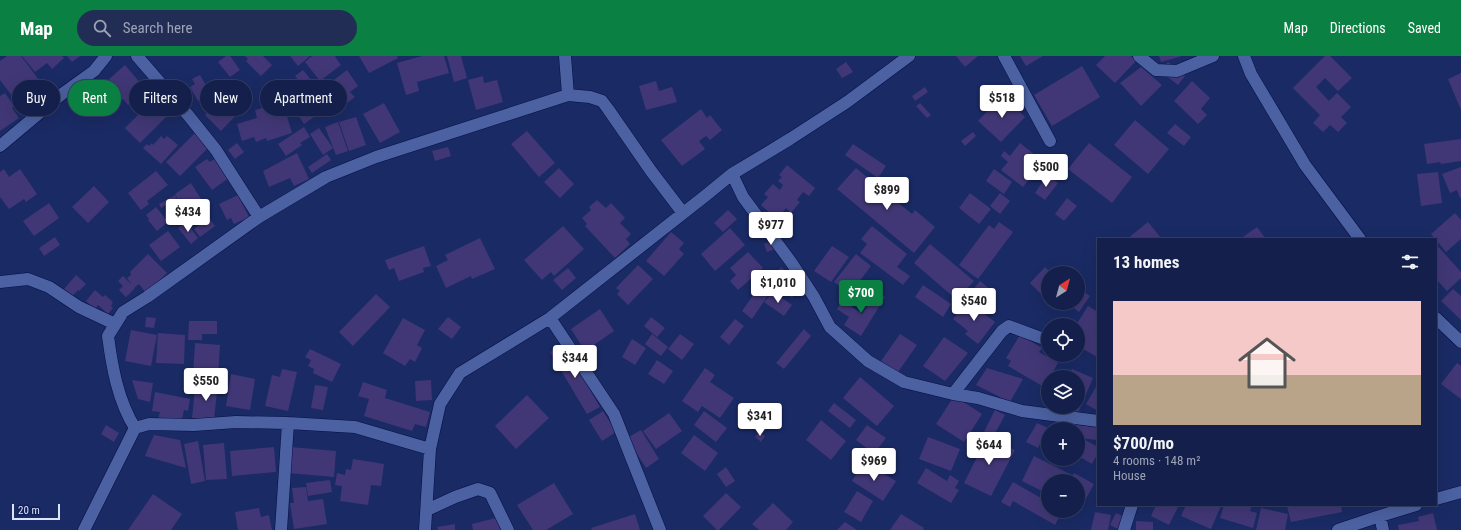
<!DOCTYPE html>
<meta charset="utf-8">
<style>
body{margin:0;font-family:"Roboto Condensed",sans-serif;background:#212d55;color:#f1f3f6;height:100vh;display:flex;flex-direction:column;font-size:15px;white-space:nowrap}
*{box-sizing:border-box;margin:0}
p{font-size:13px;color:#9da3b5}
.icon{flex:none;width:22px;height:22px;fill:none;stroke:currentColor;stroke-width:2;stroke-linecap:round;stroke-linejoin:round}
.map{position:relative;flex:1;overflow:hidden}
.sheet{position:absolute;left:1097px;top:182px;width:340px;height:268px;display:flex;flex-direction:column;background:#14204b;border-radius:0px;box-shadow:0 4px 16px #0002,0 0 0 1px #333e63}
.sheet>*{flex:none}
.guide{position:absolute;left:12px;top:24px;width:380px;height:36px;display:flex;gap:8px}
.needle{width:26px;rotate:36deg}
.tools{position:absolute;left:1041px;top:210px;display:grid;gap:8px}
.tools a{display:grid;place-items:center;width:44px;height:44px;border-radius:50%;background:#14204b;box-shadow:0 4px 16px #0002,0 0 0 1px #333e63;font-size:20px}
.scale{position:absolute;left:12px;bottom:10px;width:48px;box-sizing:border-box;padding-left:4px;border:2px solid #dbe4fa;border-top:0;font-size:11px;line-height:14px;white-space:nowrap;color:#dbe4fa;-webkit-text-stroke:3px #111f58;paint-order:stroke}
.price{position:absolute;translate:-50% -34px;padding:0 9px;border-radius:4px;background:#fff;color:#222;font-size:13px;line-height:26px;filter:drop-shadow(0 1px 2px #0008)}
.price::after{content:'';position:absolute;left:50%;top:24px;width:12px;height:9px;margin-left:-6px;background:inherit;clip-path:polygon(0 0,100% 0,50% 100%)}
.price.current{background:#0b8043;color:#fff}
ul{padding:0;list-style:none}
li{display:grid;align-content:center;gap:8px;height:212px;padding:0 16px}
li span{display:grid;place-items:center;height:124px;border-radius:0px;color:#555}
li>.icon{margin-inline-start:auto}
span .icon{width:72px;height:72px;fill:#fffc;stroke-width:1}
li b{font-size:17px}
h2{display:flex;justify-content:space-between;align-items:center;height:48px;padding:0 16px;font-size:17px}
.tag{padding:0 14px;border-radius:18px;background:#14204b;box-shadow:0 4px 16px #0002,0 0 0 1px #333e63;font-size:14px;line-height:36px}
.tag.current{background:#0b8043;color:#fff}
header{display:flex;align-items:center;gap:24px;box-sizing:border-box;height:56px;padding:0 20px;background:#0b8043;color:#fff}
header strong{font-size:19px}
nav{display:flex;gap:22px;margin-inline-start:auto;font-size:14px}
.search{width:280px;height:36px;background:#212d55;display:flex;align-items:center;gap:10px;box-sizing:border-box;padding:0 14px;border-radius:22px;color:#9da3b5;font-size:15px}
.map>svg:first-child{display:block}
</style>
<header>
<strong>Map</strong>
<div class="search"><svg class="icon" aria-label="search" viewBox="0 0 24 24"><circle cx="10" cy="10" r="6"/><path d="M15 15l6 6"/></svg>Search here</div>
<nav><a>Map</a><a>Directions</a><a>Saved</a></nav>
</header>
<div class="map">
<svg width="1461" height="474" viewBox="0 0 1461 474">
<rect width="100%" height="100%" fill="#1a2a64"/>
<path fill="#413776" d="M7 0H21L48 36 31 49 33 52 25 57 0 24V5Z
M22 0H62L64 2 52 13 47 7 35 16Z
M67 0H80L72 6Z
M226 0H230L240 14 230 21 218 6Z
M245 0H263L272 9 261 20 246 5 248 3Z
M290 0H310L298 10Z
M312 0H336L335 1 341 9 320 25 305 6Z
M359 0H397L398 2 369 17Z
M422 0H444L449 17 417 26 419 35 406 39 397 7Z
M447 0H461L467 22 454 26Z
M956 0H978L965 11Z
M1020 0H1043L1026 10Z
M1105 0H1131L1136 5 1115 27 1096 9Z
M1159 0H1182L1161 6Z
M1325 0H1330L1352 22 1338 35 1325 22 1316 31 1329 45 1337 37 1351 51 1341 61 1347 67 1338 76 1330 69 1323 76 1313 67 1320 59 1293 32Z
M846 6 853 16 842 22 836 13Z
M1168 6 1185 20 1178 29 1160 15Z
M125 9 142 29 134 36 137 40 128 49 123 43 114 51 98 33Z
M1082 10 1100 41 1052 70 1034 39Z
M1141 11 1162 29 1141 50 1120 27Z
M303 14 317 31 305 41 296 31 301 27 295 20Z
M347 14 358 30 350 36 355 41 334 57 318 36Z
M1461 17V54L1448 23Z
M200 19 211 38 198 45 190 31 195 28 192 23Z
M483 20 484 27 497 24 503 46 476 54 468 24Z
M286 25 294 35 278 47 270 37Z
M656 25 659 35 672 31 677 46 646 54 639 30Z
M1192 25 1210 42 1201 53 1207 59 1198 68 1174 45Z
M925 31 928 36 915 45 912 40Z
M161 36 176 51 140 87 125 72Z
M5 37 14 50 12 52 19 62 0 75V40Z
M1002 39 1025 61 1001 86 978 65Z
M222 41 224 44 227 41 241 54 221 75 205 59Z
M305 47 315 60 304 68 295 54Z
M384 47 400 76 380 87 363 58Z
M920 47 931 59 927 62 916 50Z
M273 49 277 60 286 57 292 77 267 85 266 82 256 86 254 81 242 85 237 68 257 62 255 54Z
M701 53 707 62 710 59 722 74 710 84 706 80 699 85 705 93 682 110 661 84Z
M356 61 366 89 349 95 339 66Z
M1135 64 1169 93 1148 118 1114 89Z
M338 66 348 95 336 99 325 71Z
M1175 68 1191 81 1184 90 1167 77Z
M304 71 310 81 300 87 302 89 286 100 278 88Z
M319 72 333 92 323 99 310 78Z
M527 75 555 107 539 121 511 88Z
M973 76 976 80 965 90 961 85Z
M195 77 209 91 180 120 166 106Z
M161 80 164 83 167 80 178 89 161 108 143 92 147 88 149 90 152 87 153 89Z
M1461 83V105L1441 108 1440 106 1427 108 1424 88Z
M237 87 244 96 235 103 228 94Z
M1020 87 1034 98 1028 106 1038 113 1023 131 1001 114 1008 106 1001 100 1004 95 1010 100Z
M1089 87 1132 121 1112 147 1068 113Z
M853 88 886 110 878 122 845 99Z
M448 91 451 100 435 105 432 95Z
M297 97 309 123 294 130 290 122 269 131 263 115Z
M327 98 331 104 312 117 308 111Z
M216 102 230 121 212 134 195 111 207 103 210 106Z
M787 109 815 132 809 140 803 136 797 144 800 146 791 157 786 152 777 163 761 149 768 141 764 138 773 128 780 134 783 129 778 125 782 121 779 119Z
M1461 111V142H1460L1457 134 1450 137 1442 118Z
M559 112 574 128 560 142 544 126Z
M856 112 912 158 915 154 935 171 914 197 837 133Z
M4 113 9 121 20 113 37 138 26 146 24 143 9 153 0 141V116Z
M994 113 1012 126 1004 138 986 125Z
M156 115 168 129 147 145 149 148 141 154 128 137Z
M1438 116 1442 147 1421 150 1417 118Z
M1047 119 1058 127 1045 144 1035 137Z
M191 127 201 143 187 152 181 142 178 144 175 138Z
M94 130 109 146 88 167 72 151Z
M970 137 991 153 979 168 959 152Z
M1000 137 1010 145 1000 158 990 150Z
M175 139 183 156 174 160 168 148 161 152 159 148Z
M238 139 249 161 234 168 231 162 227 164 219 148Z
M1067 142 1077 150 1064 165 1055 158Z
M597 144 606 152 611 147 625 162 620 167 631 178 626 183 630 188 615 202 585 170 587 168 582 162 591 154 589 151Z
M49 147 59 162 34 180 23 165Z
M156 151 168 166 157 175 148 164 149 163 146 159Z
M728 154 737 163 723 176 714 167Z
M1455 157 1461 164V183L1446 196 1431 178Z
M209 162 215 170 200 181 194 173Z
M186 166 198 182 191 188 178 172Z
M999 166 1013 176 978 223 959 209 989 169 994 173Z
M1148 166 1162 183H1127Z
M563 170 584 193 554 220 551 216 542 224 524 204Z
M872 170 907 198 897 211 910 220 903 229 860 197 867 188 861 183Z
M1257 171 1266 183H1240Z
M730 172 745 189 715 215 701 198Z
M168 175 180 191 161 205 149 189Z
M671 176 684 187 679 193 684 198 664 220 646 205Z
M55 181 60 189 44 200 39 192Z
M480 182 495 213 472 223 471 220 446 232 436 210 448 204 445 199Z
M775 184 778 192 767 196 764 188Z
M930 188 974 225 957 244 914 207Z
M1436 188 1461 216V222L1447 235 1436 223Z
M424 190 431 210 423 212 424 216 399 225 394 212 389 214 385 204Z
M832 190 849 201 831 226 814 215Z
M748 196 763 212 738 234 730 225 736 219 730 212Z
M148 198 167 217 146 237 139 228 134 232 127 222 131 219 130 216Z
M856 198 871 210 850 238 834 226Z
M638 209 653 223 628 249 617 238 620 235 616 232Z
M781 211 802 228 792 242 770 226Z
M1045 211 1051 217H1048V245L1030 227Z
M568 212 576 222 562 234 553 224Z
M76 219 86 228 79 235 78 234 72 240 64 233Z
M123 220 135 232 126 241 119 234 123 230 118 225Z
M980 225 990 233 977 249 967 241Z
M923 229 951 248 943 261 915 241Z
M759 231 769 238 752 263 742 255Z
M1080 233 1090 240 1079 256 1069 248 1078 247V235Z
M1453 233 1461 240V264L1441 245Z
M95 234 103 241 105 239 113 246 111 250 113 252 108 258 98 249 95 253 86 245Z
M773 236 792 249 784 260 764 246Z
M877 236 885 241 861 280 844 269 849 261 837 253 842 244 862 258Z
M376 238 390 251 353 290 339 276Z
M968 245 995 266 978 288 965 278 968 275 953 263Z
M1088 250 1098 256V299L1097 301 1078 290V269H1076Z
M600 253 614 275 585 295 571 273Z
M146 261 156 262 154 272 145 271Z
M448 261 461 271 452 283 438 273Z
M651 261 665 272 657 281 644 270Z
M403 262 425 274 417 289 422 292 415 306 410 303 405 310 383 297Z
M735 263 744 270 729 289 720 281Z
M189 265H217V278H202V284H188Z
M804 273 811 280 784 313 776 307Z
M131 274 157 279 151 310 125 305Z
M158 277 185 279 184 308 156 307Z
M652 278 668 291 661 300 645 288Z
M680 278 694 288 682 304 668 293Z
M900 278 917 289 898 316 881 305Z
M1020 279 1042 292 1039 296 1058 307 1050 321H1048V324L1044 331 1008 310 1011 305 1006 302Z
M944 281 968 297 945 325 923 310Z
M632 283 646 292 635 309 622 301Z
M195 287 220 289 218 322 193 320Z
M563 288 600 351 587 358 550 296Z
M310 293 341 308 332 326 313 317 314 313 308 310 311 304 305 301Z
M657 304 673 315 664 328 648 318Z
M1457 307 1461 310V343L1441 328Z
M705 312 715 319 710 326 734 342 720 362 702 350 698 356 682 345Z
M987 312 1023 323 1010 346 976 329Z
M282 313 297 316 288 355 265 350 272 319 280 321Z
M1072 313 1093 322 1078 357 1063 351H1078V321H1068Z
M231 318 255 323 250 354 226 350Z
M860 321 894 350 877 370 843 342Z
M132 324 153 327 150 346 138 343Z
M431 324 432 344 416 345 415 325Z
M205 325 218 326 214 364 192 362 195 333 205 334Z
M363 326 387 334 385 342 430 356 426 371 415 368 412 375 364 360 369 343 358 340Z
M1098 327V355L1086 348Z
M315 329 328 331 323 354 311 352Z
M155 336 190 343 188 355 184 354 181 368 158 363 160 356 152 355Z
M527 339 549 362 516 393 495 370Z
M954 340 982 358 964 386 936 368Z
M834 347 856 364 850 372 828 355Z
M995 354 1005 359 993 381 984 376Z
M603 355 616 376 602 385 589 364Z
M704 355 727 372 716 386 694 369Z
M669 357 682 375 656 393 643 375Z
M764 357 773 366 763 377 754 368Z
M821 364 846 385 831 404 806 384Z
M1037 367 1048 372 1038 392 1026 386Z
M106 369 119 377 114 386 101 378Z
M867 369 886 382 874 398 856 384Z
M1076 369 1098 371V384L1078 382V373H1076Z
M641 374 659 403 646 412 627 382Z
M759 376 765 380 761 386 755 381Z
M154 379 180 384 186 412 145 400 149 390Z
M694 379 718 397 705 415 681 397Z
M928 381 960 393 951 415 919 403Z
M987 381 1015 394 991 440 964 427Z
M1085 384 1098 391V397L1092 408 1078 400V397Z
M198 385 205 425 191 428 184 388Z
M224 387 227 423 206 424 203 389Z
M274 391 276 416 232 420 230 395Z
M290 391 336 395 334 421 288 417Z
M1034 400 1070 418 1066 425H1048V438L1022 425Z
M353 403 384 408 381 430 371 429 368 449 340 445 342 430 335 429 337 417 345 419 346 413 351 414Z
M869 409 896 425 883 445 852 425 860 412 865 415Z
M726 411 735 425 726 431 717 418Z
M926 412 947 425 950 419 959 425 955 432 959 434 951 447 917 427Z
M1074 417 1094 428 1083 448 1078 446V425H1069Z
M330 424 332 436 308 440 306 427Z
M1013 426 1048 446V455H1062L1055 469 1013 445 1010 451 1001 446Z
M554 427 573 458 546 474H533L517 449Z
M306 431 308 445 323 443 327 468 294 473 290 447H294L292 432Z
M857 435 873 445 861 466 844 456Z
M726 437 741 451 719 474H717L703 460Z
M153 438 182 458 171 474H128Z
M773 447 793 466 786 474H759L752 468Z
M1156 449H1179L1169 469 1151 460Z
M1186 449H1219L1221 450 1211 473 1181 460Z
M1224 449H1252L1250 455 1257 457 1253 472 1220 462Z
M1292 449H1341L1342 456 1291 466 1287 450Z
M259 452 261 461 269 459 272 474H238L235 456Z
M1261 452 1288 458 1285 474H1256Z
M1095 456 1111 459 1108 474H1091Z
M1116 457 1127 462 1120 474 1110 469Z
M1433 457 1437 474H1399L1398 469 1419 465 1418 461Z
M635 458 640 474H592L591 472Z
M901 458 924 472 923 474H890Z
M500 461 503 474H473L472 468Z
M1136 465 1153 466V474H1136Z
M845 466 857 474H837Z
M455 468V474H438L437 471Z"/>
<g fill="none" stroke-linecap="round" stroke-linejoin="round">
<defs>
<path id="minor" d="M137 0 188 59 216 94 259 161
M565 0 568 39
M1004 0 1050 85
M1139 0 1156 14 1177 15 1213 0
M1244 0 1251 18 1305 109 1360 183
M0 90 62 38 94 15 106 0
M732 118 743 141 791 206 814 241 830 271 868 305 904 326 953 338 978 342 1022 355 1098 365
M0 226 28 223 49 231 79 251 115 268
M550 262 614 358 660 474
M1436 262 1461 286
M953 338 1002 275 1009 270 1044 283
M135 372C118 345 112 311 108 280L123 256 147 241 259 161 326 121 376 101 568 39 590 41 602 45 608 53 651 115 683 157
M1436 443 1461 436
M427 454 455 441 478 433 490 437 508 474
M1380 460 1383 474
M84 474 135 372 149 368 194 369 236 366 288 367 355 371 430 393
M281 474 288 367
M425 474 430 393 440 348 460 317 550 262 705 140 732 118 790 83 847 46 909 0
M1124 474 1132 449
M1338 474 1380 460 1416 449"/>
</defs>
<use href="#minor" stroke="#060e47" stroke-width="13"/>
<use href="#minor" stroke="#4b61a1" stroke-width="12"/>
</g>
</svg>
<div class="tools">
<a><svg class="needle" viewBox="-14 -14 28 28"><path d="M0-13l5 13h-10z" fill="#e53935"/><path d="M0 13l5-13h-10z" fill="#9da3b5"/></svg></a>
<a><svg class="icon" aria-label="locate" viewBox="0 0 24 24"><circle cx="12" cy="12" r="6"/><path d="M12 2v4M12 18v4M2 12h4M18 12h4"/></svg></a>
<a><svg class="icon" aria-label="layers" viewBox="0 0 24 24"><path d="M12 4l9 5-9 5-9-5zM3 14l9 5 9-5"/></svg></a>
<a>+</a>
<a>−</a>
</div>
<div class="scale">20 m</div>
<b class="price" style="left:1002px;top:63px">$518</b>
<b class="price" style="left:1046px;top:132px">$500</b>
<b class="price" style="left:887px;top:155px">$899</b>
<b class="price" style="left:188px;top:177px">$434</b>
<b class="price" style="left:771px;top:190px">$977</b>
<b class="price" style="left:778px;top:248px">$1,010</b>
<b class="price current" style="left:861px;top:258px">$700</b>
<b class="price" style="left:974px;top:266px">$540</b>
<b class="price" style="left:575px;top:323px">$344</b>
<b class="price" style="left:206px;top:346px">$550</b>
<b class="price" style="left:760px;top:381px">$341</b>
<b class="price" style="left:989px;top:410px">$644</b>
<b class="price" style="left:874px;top:426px">$969</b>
<div class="guide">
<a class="tag">Buy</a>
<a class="tag current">Rent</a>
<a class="tag">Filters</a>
<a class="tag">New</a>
<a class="tag">Apartment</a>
</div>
<section class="sheet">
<h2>13 homes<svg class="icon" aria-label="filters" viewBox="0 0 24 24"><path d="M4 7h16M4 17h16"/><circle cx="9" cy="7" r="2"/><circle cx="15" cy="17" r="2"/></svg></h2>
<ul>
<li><span style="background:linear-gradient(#f6c9c9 60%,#b9a48a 0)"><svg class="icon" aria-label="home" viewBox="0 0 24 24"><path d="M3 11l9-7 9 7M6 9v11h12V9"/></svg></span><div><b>$700/mo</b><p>4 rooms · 148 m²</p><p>House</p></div></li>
</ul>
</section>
</div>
